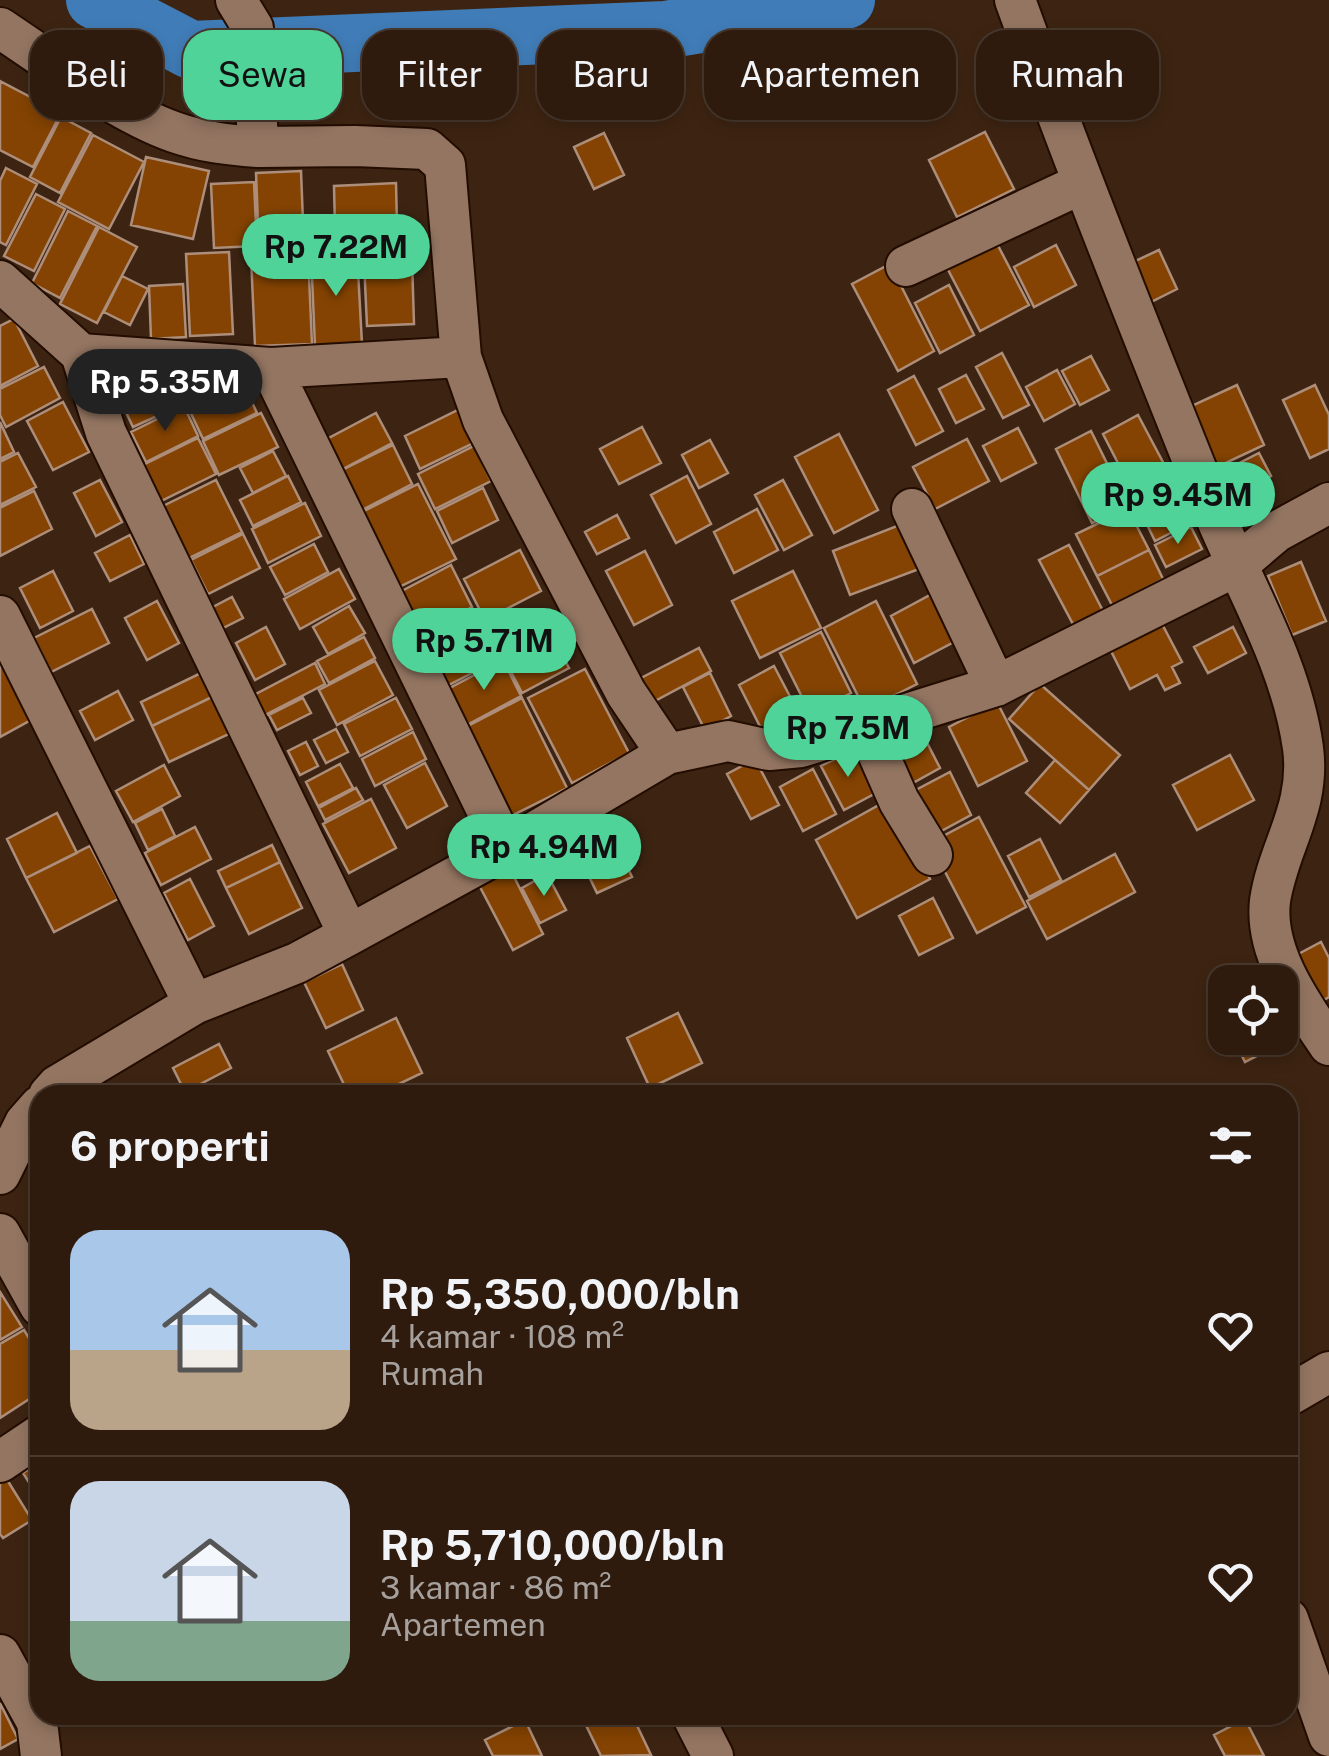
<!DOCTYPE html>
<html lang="id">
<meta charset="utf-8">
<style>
body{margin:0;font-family:"Public Sans",sans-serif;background:#3a281c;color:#f1f3f6;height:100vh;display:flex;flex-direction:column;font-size:38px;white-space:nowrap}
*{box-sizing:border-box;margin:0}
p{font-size:32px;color:#a7a19e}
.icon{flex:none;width:55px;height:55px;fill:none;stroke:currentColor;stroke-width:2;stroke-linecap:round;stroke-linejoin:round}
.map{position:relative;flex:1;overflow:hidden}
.side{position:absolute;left:30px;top:1085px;width:1268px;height:640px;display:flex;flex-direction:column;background:#2e1b0e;border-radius:30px;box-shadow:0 5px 15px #0003,0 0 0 2px #49392e}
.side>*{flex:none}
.banner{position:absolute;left:30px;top:30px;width:1270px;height:90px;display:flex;gap:20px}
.controls{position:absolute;left:1208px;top:965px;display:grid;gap:20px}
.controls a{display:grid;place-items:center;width:90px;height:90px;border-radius:20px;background:#2e1b0e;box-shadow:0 5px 15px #0003,0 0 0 2px #49392e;font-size:50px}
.price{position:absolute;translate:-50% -85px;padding:0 22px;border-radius:35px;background:#4fd399;color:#111;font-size:32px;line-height:65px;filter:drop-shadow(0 2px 5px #0008)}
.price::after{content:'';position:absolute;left:50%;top:60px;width:30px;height:22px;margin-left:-15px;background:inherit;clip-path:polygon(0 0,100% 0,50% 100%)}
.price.current{background:#222;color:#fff}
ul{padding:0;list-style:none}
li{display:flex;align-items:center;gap:30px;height:250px;padding:0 40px}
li+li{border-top:2px solid #49392e}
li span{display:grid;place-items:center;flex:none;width:280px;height:200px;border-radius:30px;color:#555}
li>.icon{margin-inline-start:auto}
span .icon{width:120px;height:120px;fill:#fffc;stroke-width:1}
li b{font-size:42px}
h2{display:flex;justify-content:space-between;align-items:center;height:120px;padding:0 40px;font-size:42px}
.tag{padding:0 35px;border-radius:30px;background:#2e1b0e;box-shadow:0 5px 15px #0003,0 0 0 2px #49392e;font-size:35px;line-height:90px}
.tag.current{background:#4fd399;color:#111}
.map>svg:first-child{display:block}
</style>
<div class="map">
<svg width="1329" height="1756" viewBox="0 0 1329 1756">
<rect width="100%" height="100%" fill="#3d2412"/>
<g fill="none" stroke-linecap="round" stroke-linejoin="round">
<path stroke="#407cb7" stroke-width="58" d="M95 0 191 50 665 30 846 0"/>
</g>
<path fill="#844302" stroke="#ad8e7a" stroke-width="2.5" d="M0 81 61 113 33 167 0 150Z
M61 117 91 133 60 193 30 177Z
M985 132 1014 189 957 217 929 160Z
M604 133 624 175 594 189 574 147Z
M93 135 144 162 109 229 58 202Z
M146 157 209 171 193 239 131 225Z
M6 168 37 184 6 245 0 242V181Z
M301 171 304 247 259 249 256 173Z
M254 182 257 246 214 248 211 184Z
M396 183 397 226 335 228 334 186Z
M36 194 65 209 34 271 4 256Z
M68 211 97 226 60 298 32 283Z
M99 227 137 247 97 323 60 304Z
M993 236 1029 305 980 331 944 262Z
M1056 245 1076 285 1034 307 1014 267Z
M1159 250 1177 289 1151 302 1133 262Z
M229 252 233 334 190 336 186 254Z
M357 252 362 344 315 346 311 254Z
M308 254 312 344 255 346 251 257Z
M412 259 414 324 367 326 364 261Z
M890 264 934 351 898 371 852 284Z
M122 276 148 289 130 325 104 312Z
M183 284 186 337 151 339 149 286Z
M949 285 974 335 940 353 915 303Z
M14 319 38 366 0 386V326Z
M1002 353 1029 405 1003 418 976 367Z
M1091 356 1109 390 1080 405 1062 371Z
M44 367 60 398 6 427 0 415V389Z
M1057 370 1075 404 1044 421 1026 387Z
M966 375 984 409 956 423 939 389Z
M914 376 943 431 916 445 888 390Z
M141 379 157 416 133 427 116 391Z
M242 381 257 413 203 439 188 407Z
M1237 385 1264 445 1215 468 1187 408Z
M1315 385 1329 415V449L1310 458 1283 400Z
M63 402 89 452 53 470 27 421Z
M184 406 198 436 146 462 131 432Z
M464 407 480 440 420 469 405 436Z
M261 413 278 447 219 475 203 441Z
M376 413 392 443 341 470 325 440Z
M1138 415 1173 481 1137 500 1103 434Z
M0 422 14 452 0 459Z
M642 427 661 463 619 484 600 449Z
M1018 428 1036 463 1001 481 983 446Z
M1091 431 1128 506 1092 523 1056 449Z
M839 434 878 510 834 533 795 457Z
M198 438 216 474 161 501 143 465Z
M967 439 989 481 935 509 913 467Z
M710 440 728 473 699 488 682 455Z
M393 445 412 484 360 511 340 471Z
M474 446 491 481 435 509 418 474Z
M273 451 286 476 253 493 240 468Z
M18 453 36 487 0 505V462Z
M1259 453 1271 476 1232 496 1220 473Z
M288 476 301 502 253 526 240 500Z
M687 476 711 524 676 543 651 495Z
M100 480 122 522 96 536 74 493Z
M216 480 242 532 189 558 163 506Z
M783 480 812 535 784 550 755 495Z
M418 484 456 559 399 587 362 512Z
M1175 487 1192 522 1155 541 1138 506Z
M483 488 498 520 452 543 437 511Z
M34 491 52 529 0 556V508Z
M305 503 321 536 268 563 252 529Z
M757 509 778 550 734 573 714 532Z
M1128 509 1149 550 1097 576 1076 534Z
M617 515 629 538 597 554 585 532Z
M902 524 919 569 850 595 833 551Z
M1191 527 1202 549 1166 567 1155 545Z
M243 534 260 568 208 594 191 560Z
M130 535 144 564 110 581 95 553Z
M314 544 328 572 285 595 270 567Z
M1069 545 1103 611 1074 626 1039 560Z
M520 550 541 591 485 620 464 579Z
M1149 550 1163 579 1112 605 1097 576Z
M645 551 672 605 634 625 606 571Z
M1301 562 1326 621 1292 635 1268 576Z
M451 565 472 607 419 635 398 593Z
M339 569 355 599 300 629 284 599Z
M53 571 73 611 40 628 20 588Z
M793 571 821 628 760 658 732 601Z
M930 595 954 642 914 663 891 616Z
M232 597 243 618 221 629 211 608Z
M157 601 179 643 147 660 125 618Z
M876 601 917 684 865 710 824 628Z
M349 606 365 633 328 654 313 627Z
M92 609 109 643 51 672 34 638Z
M469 611 495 661 443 688 417 639Z
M1161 622 1182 662 1172 667 1180 683 1165 690 1157 675 1130 689 1110 649Z
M266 627 285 664 255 680 236 643Z
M1233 627 1246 653 1208 673 1194 647Z
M821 632 851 693 810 713 780 653Z
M364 637 375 658 329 683 317 661Z
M554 640 569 668 522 693 507 664Z
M699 648 711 671 653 702 641 678Z
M503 660 521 696 465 726 446 690Z
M0 661 31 720 0 737Z
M375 661 393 695 337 725 319 690Z
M315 663 325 684 265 715 254 695Z
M774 666 807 729 771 748 739 685Z
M585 669 629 753 572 783 528 698Z
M201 673 212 697 152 726 141 702Z
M710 673 731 716 705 730 683 687Z
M1040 684 1120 755 1089 790 1009 719Z
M118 691 133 720 95 740 80 711Z
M212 697 229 734 169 762 152 726Z
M303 698 311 713 277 730 269 715Z
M396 698 412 729 360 756 344 724Z
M522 698 567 788 511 816 466 727Z
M997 702 1027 761 978 786 949 727Z
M919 727 940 768 902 789 880 747Z
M336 729 348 752 326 763 314 740Z
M413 732 426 759 375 786 362 759Z
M306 742 318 766 300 775 288 751Z
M853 750 876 793 844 810 821 766Z
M1230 755 1254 800 1197 830 1173 785Z
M755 759 779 805 751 819 727 774Z
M1055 760 1089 790 1060 823 1026 793Z
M425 763 447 806 407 828 384 785Z
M340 764 353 788 318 806 306 782Z
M164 765 180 796 133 822 116 791Z
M813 769 836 814 803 831 780 787Z
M950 772 971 815 932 836 910 793Z
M356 788 363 800 325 820 319 808Z
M371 799 396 848 349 873 323 824Z
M888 800 930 879 857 918 816 840Z
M162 809 175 836 148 850 135 823Z
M57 813 77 853 26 878 7 839Z
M979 817 1026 907 977 933 930 843Z
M607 824 632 877 597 893 572 841Z
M195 827 211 859 161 885 145 853Z
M1040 839 1061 880 1029 897 1008 856Z
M272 845 280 862 226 888 218 871Z
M90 846 118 899 54 932 26 878Z
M1115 854 1135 892 1047 939 1027 901Z
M280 862 302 908 249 934 226 888Z
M510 869 543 934 513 950 479 885Z
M547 874 566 910 540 923 522 888Z
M190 879 214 926 188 940 164 893Z
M933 898 953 938 919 955 899 916Z
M1321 942 1329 958V997L1313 1006 1289 959Z
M342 964 363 1010 326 1028 304 982Z
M678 1013 702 1063 650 1088 627 1038Z
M396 1018 422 1073 376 1095H349L328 1051Z
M1280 1034 1284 1042 1245 1062 1233 1038H1280Z
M219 1044 231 1068 185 1092 173 1068Z
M0 1292 22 1327 0 1340Z
M24 1330 40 1356V1392L0 1418V1344Z
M40 1462V1500L23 1473Z
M6 1478 32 1520 3 1538 0 1534V1482Z
M0 1703 18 1739 0 1749Z
M581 1715H632L651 1755 601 1756Z
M1245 1719 1264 1756H1225L1214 1735Z
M525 1720 542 1756H493L485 1740Z"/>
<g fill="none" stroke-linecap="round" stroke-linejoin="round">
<defs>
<path id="minor" d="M1015 0C1077 171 1144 339 1212 508 1244 587 1291 662 1303 748 1311 808 1278 847 1270 901 1264 953 1302 1005 1329 1045
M0 28C50 61 119 113 174 132 202 142 229 145 258 147L253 28 236 0
M258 147 355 146 427 149 445 165 461 357 483 420 626 693 667 754 728 741 769 750 801 747 996 686 1236 566 1276 532 1329 503
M906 266 1081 184
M0 281 81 354 271 368 461 357
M81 354 106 433 349 935
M271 368 506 849
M912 509 996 686
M0 616 194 1004
M866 726 899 801 932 855
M49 1095 57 1086 194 1004 297 963 349 935 506 849 667 754
M0 1174 25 1123 40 1106
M0 1234 40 1306
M1288 1396 1329 1372
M0 1462 40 1435
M1288 1619 1329 1736
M0 1655 37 1722 41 1756
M692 1715 713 1756"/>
</defs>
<use href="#minor" stroke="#230c00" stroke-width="44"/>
<use href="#minor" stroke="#937561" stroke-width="40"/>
</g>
</svg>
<div class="controls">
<a><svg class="icon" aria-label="locate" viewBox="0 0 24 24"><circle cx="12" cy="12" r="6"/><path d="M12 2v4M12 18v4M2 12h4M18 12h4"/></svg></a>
</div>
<b class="price" style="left:336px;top:299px">Rp 7.22M</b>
<b class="price current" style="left:165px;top:434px">Rp 5.35M</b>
<b class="price" style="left:1178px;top:547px">Rp 9.45M</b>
<b class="price" style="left:484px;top:693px">Rp 5.71M</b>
<b class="price" style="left:848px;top:780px">Rp 7.5M</b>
<b class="price" style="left:544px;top:899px">Rp 4.94M</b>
<div class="banner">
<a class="tag">Beli</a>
<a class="tag current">Sewa</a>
<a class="tag">Filter</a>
<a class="tag">Baru</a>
<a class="tag">Apartemen</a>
<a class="tag">Rumah</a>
</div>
<section class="side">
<h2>6 properti<svg class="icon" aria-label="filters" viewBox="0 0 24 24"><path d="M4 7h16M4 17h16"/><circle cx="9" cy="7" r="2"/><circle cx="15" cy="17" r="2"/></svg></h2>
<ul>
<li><span style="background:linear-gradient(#a9c7e8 60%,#b9a48a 0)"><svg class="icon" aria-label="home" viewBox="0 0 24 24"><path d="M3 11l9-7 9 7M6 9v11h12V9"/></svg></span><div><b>Rp 5,350,000/bln</b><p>4 kamar · 108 m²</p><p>Rumah</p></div><svg class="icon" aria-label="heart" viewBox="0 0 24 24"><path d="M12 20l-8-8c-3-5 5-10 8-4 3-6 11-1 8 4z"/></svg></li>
<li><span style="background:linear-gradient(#c9d6e8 70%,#7fa58c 0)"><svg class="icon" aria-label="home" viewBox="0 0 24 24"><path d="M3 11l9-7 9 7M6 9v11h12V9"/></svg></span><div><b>Rp 5,710,000/bln</b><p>3 kamar · 86 m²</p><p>Apartemen</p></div><svg class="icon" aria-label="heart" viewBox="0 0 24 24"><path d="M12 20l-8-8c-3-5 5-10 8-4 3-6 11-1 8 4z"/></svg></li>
</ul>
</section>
</div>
